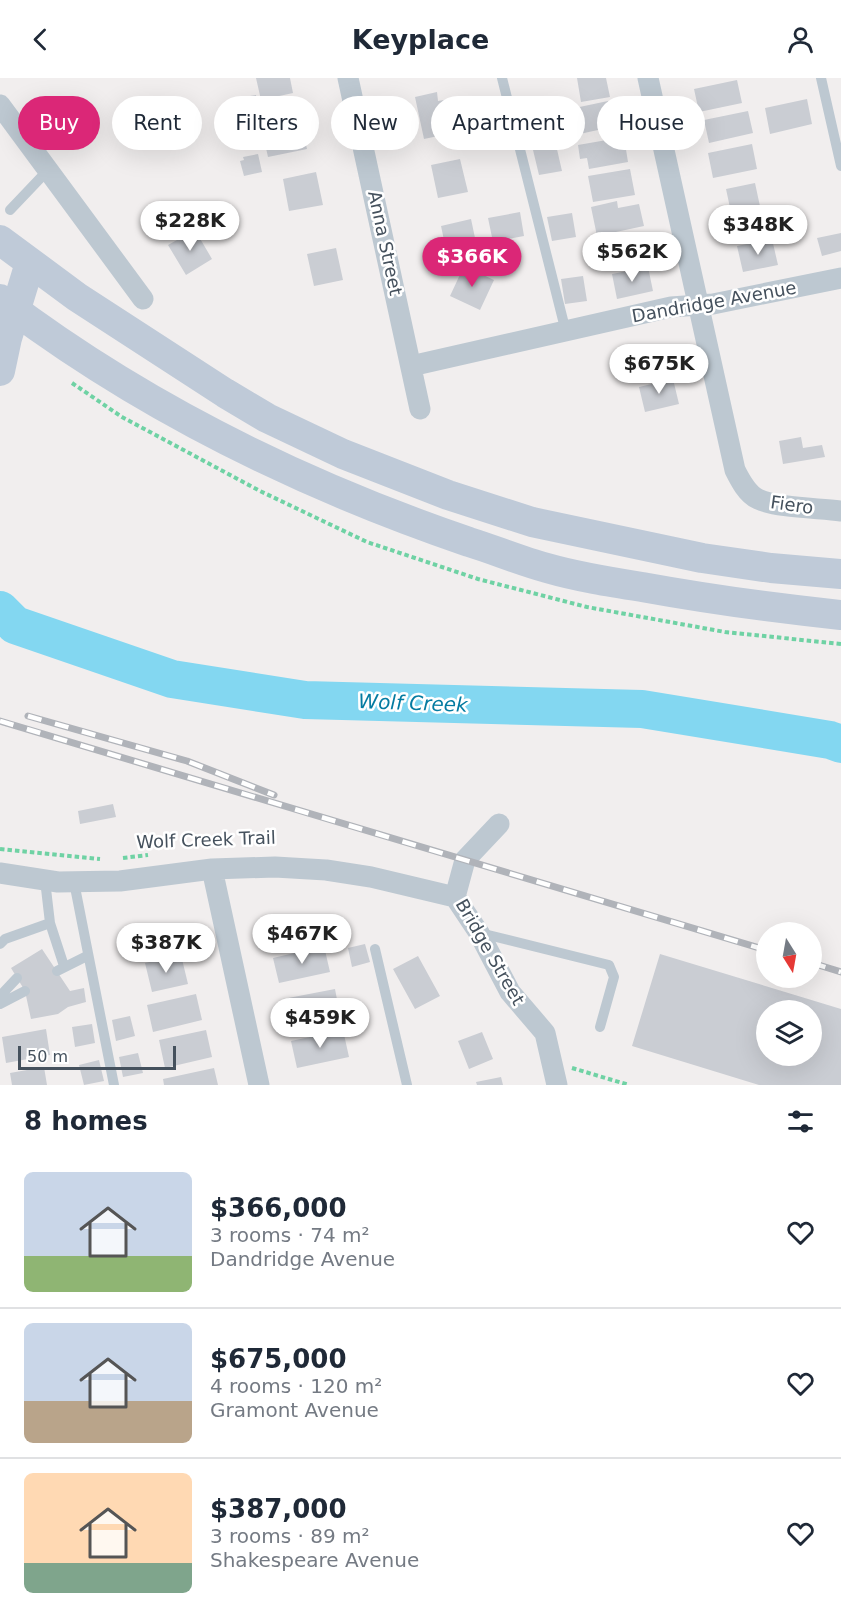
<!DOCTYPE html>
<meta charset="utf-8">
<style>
body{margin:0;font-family:"DejaVu Sans",sans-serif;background:#f6f6f7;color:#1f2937;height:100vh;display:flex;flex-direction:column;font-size:22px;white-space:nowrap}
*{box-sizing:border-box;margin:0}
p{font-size:20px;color:#747a83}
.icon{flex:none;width:33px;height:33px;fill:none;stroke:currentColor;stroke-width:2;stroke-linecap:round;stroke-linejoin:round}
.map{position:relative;height:1007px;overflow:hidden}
.sheet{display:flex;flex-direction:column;background:#fff;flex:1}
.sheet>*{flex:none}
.guide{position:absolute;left:18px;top:18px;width:806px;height:54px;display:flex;gap:12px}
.needle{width:39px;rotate:169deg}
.buttons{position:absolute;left:756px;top:844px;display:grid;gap:12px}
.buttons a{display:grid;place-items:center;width:66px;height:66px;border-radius:50%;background:#fff;box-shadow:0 6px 24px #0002;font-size:30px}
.scale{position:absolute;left:18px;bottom:15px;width:158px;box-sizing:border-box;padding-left:6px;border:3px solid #45515d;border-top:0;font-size:16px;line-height:21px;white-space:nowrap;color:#45515d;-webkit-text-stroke:4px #fff;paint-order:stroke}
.price{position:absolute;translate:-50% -51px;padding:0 14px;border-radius:21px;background:#fff;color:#222;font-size:20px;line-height:39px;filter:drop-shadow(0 2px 3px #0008)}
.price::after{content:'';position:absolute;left:50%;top:36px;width:18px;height:14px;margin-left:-9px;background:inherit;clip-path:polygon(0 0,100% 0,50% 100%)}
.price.current{background:#db2777;color:#fff}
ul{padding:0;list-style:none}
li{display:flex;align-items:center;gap:18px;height:150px;padding:0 24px}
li+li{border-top:2px solid #e0e1e3}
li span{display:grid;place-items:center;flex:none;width:168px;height:120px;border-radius:9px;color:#555}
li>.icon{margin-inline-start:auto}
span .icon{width:72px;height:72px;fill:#fffc;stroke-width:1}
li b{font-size:26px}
h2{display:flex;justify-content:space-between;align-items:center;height:72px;padding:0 24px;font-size:26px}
.pill{padding:0 21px;border-radius:27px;background:#fff;box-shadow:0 6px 24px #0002;font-size:21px;line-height:54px}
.pill.current{background:#db2777;color:#fff}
header{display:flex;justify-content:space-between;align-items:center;height:78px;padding:0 24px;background:#fff;font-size:27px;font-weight:700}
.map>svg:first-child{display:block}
</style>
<header><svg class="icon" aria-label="back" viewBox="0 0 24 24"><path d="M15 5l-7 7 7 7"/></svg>Keyplace<svg class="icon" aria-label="person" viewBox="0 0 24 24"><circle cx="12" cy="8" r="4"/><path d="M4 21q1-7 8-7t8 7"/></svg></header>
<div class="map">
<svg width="841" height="1007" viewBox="0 0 841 1007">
<rect width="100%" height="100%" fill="#f1eeee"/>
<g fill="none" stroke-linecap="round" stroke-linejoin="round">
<path stroke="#83d7f1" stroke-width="38" d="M0 532 15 547 172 601 305 622 642 631 830 662 841 666"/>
</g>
<path fill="#cacdd3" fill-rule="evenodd" d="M256 0H290L293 15 261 22Z
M577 0H606L610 19 581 24Z
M737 2 742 25 699 34 694 11Z
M437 14 438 23 450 21 457 54 424 61 415 19Z
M256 17 259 36 236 40 232 21Z
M807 21 812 46 770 56 765 30Z
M608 23 610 33 618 31 621 47 575 57 570 31Z
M748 33 753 55 709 65 704 42Z
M550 38 556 66 533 71 527 43Z
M300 39 307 71 268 79 261 48Z
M624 59 628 84 589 91 587 80 580 81 578 67Z
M752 66 757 91 713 100 708 75Z
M556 67 562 93 539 97 533 72Z
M258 76 262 94 244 98 240 83 244 82 243 79Z
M460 81 468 114 438 120 431 87Z
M630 91 635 117 593 124 588 98Z
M316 94 323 127 289 133 283 101Z
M755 105 764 147 735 153 726 111Z
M617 123 618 130 639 126 644 148 597 158 591 129Z
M520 134 524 158 493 164 488 140Z
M572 135 576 159 552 163 547 139Z
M471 141 478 174 448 181 441 148Z
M195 152 212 181 186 197 168 167Z
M841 155V173L822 178 817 160Z
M638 158 643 181 610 188 605 165Z
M772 161 778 187 743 194 737 168Z
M336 170 343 202 314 208 307 176Z
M464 188 494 202 480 232 450 218Z
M648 189 653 213 617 221 612 196Z
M583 198 587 223 565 226 561 201Z
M673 301 679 326 645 334 639 309Z
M801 359 803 370 822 367 825 379 783 386 779 363Z
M113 726 116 739 80 746 78 733Z
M365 866 370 884 352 889 348 870Z
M324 868 330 894 279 905 273 880Z
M42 871 70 913 84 910 86 924 68 929 58 936 31 941 25 913 11 890Z
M660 876 841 931V1007H759L632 968ZM766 933H812V978H766Z
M181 877 188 906 152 914 145 885Z
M418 878 440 918 415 931 393 891Z
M335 911 340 937 288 948 283 921Z
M196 916 202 942 153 954 147 927Z
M130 938 135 958 116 963 112 942Z
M92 946 95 965 75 969 72 949Z
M46 951 50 977 6 985 2 959Z
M206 952 212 979 165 990 159 962Z
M343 952 349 979 297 990 291 963Z
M482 954 493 981 469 991 458 963Z
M138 975 143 995 123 999 119 979Z
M99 982 104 1003 84 1007 79 987Z
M44 989 47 1007H12L10 995Z
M214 990 218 1007H164L163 1001Z
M501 999 503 1007H477L476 1004Z"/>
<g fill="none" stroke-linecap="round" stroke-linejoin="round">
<path stroke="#6fd2a4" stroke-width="4" stroke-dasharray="4.5 3" stroke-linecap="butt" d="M72 305 122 339 260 413 367 464 478 501 587 529 725 554 841 566
M0 771 100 781
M123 780 148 777
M572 990 629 1007"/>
<path stroke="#bdc8d1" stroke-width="10" d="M502 0 566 254
M821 0 841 88
M10 132 49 91
M45 802 50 845 64 888
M74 804 114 1007
M480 855 609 887 614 899 600 949
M0 866 5 861 50 845
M375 871 407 1007
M57 893 87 878
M0 918 17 900
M0 926 25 913"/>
<path stroke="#bdc8d1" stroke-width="21" d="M348 0 420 331
M648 0 735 392C740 402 747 416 758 421 777 430 818 430 841 433
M0 27 143 221
M411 288 671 229 713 226 841 200
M499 746 465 782 455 819 479 855 510 914 545 955 557 1007
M212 791 259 1007
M0 795 58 804 120 803 212 791 275 789 326 792 371 799 455 819"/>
<path stroke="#bfcad8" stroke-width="30" d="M0 162 77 219 225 315 267 340 343 376 448 417 532 444 702 480 771 490 841 496
M0 221C141 328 302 407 469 464 495 472 521 483 547 490 578 499 610 504 642 509 708 521 774 530 841 537
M0 293 7 260 30 185"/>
<defs>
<path id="rail" d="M28 638 187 683 274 717
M0 643 766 872
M812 885 841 894"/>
</defs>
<use href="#rail" stroke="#b0b3b9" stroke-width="7"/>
<use href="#rail" stroke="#fff" stroke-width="4.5" stroke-dasharray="14" stroke-linecap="butt"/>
</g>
<g text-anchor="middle" stroke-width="5" stroke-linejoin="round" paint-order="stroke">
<g font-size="18" fill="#45515d" stroke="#fff">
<text transform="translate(385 165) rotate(78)" y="6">Anna Street</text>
<text transform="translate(714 224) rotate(-10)" y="6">Dandridge Avenue</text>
<text transform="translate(792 427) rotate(8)" y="6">Fiero</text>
<text transform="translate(206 762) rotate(-2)" y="6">Wolf Creek Trail</text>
<text transform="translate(490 874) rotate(60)" y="6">Bridge Street</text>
</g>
<g font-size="20" font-style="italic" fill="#047ba1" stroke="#fff">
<text transform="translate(413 625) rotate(2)" y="7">Wolf Creek</text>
</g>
</g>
</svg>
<div class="buttons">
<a><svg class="needle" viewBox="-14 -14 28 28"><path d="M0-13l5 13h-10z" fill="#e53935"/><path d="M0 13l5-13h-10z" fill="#747a83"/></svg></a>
<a><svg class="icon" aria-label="layers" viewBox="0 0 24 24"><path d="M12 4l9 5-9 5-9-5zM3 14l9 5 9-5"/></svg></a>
</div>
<div class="scale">50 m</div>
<b class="price" style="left:190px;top:174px">$228K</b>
<b class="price" style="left:758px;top:178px">$348K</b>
<b class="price" style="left:632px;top:205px">$562K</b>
<b class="price current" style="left:472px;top:210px">$366K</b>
<b class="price" style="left:659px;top:317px">$675K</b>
<b class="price" style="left:302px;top:887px">$467K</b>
<b class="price" style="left:166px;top:896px">$387K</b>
<b class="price" style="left:320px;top:971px">$459K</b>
<div class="guide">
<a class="pill current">Buy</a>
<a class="pill">Rent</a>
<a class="pill">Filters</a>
<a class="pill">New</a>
<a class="pill">Apartment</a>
<a class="pill">House</a>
</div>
</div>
<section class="sheet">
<h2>8 homes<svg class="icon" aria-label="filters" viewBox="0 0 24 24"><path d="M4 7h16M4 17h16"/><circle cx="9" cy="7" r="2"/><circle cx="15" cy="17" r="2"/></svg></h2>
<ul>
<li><span style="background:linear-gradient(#c9d6e8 70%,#8fb573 0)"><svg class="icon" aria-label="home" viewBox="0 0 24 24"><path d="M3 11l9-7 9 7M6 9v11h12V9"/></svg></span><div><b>$366,000</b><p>3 rooms · 74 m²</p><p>Dandridge Avenue</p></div><svg class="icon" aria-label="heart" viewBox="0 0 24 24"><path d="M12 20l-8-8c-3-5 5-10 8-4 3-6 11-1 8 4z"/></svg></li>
<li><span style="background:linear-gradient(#c9d6e8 65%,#b9a48a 0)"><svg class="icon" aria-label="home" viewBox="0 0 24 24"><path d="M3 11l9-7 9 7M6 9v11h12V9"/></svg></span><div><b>$675,000</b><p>4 rooms · 120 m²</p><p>Gramont Avenue</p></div><svg class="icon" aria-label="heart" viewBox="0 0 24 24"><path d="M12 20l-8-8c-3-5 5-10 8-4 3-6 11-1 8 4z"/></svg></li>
<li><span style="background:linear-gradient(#ffd9b3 75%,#7fa58c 0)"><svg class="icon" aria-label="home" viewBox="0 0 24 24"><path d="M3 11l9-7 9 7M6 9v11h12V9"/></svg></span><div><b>$387,000</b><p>3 rooms · 89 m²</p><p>Shakespeare Avenue</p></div><svg class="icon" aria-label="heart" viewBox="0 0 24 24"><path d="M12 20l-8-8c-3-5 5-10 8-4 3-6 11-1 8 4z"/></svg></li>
</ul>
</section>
